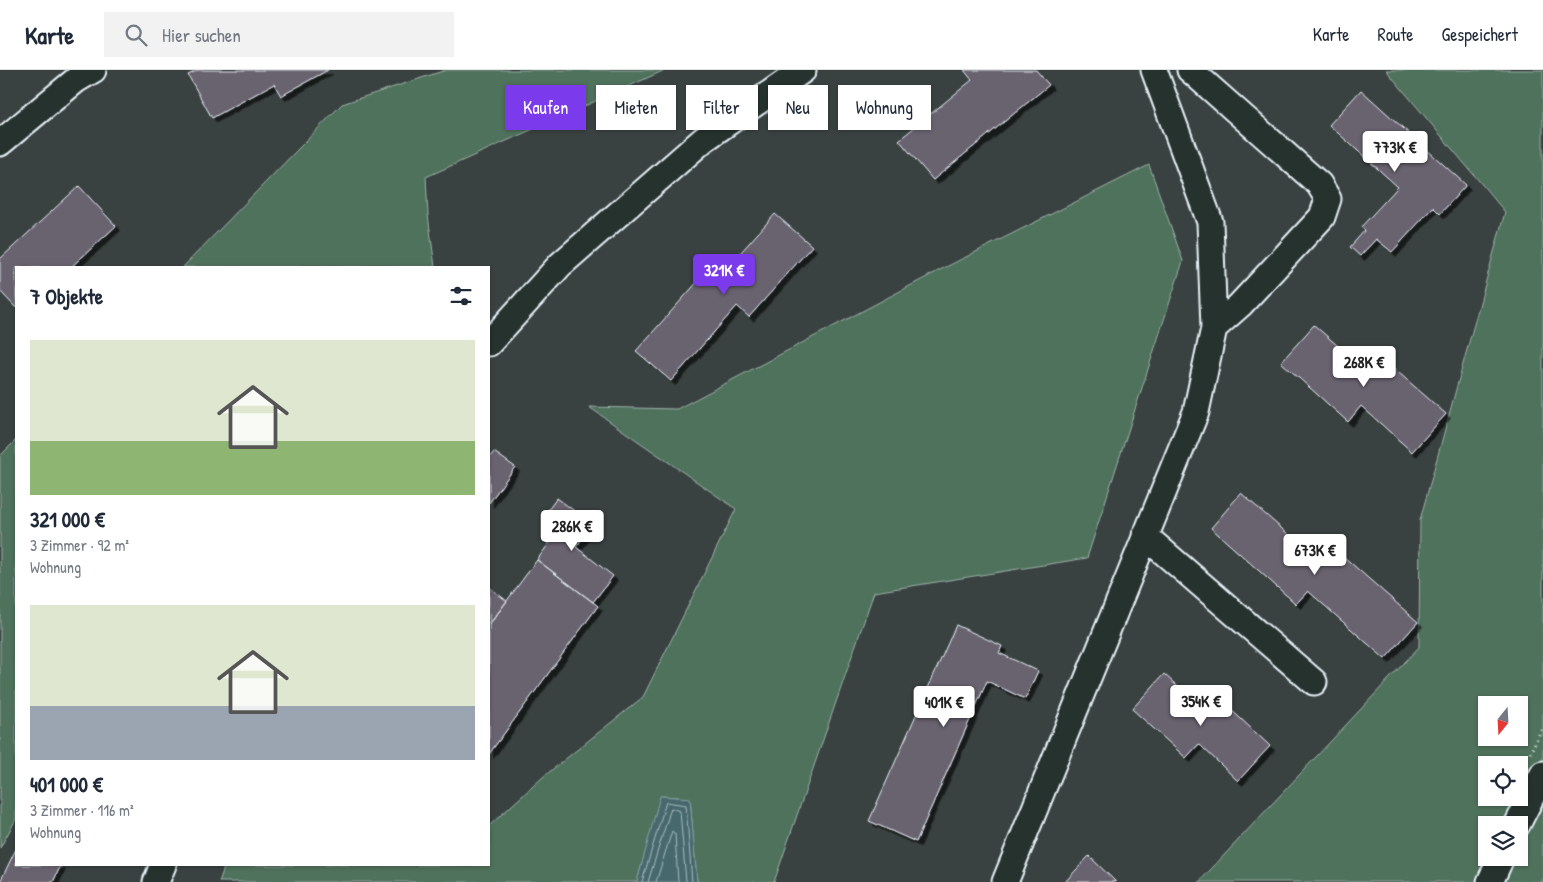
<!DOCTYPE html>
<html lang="de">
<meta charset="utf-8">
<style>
body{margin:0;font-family:"Patrick Hand",sans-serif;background:#f2f2f3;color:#1f2937;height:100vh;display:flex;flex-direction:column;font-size:19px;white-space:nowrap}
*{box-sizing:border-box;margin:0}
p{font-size:16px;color:#747a83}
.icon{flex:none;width:28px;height:28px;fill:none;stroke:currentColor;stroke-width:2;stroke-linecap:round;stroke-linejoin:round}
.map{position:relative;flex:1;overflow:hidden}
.panel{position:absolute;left:15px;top:196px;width:475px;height:600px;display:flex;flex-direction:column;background:#fff;border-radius:0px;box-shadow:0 1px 4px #0004}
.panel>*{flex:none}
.hud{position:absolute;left:505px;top:15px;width:475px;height:45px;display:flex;gap:10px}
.needle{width:32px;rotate:198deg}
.fabs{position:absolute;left:1478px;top:626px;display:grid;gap:10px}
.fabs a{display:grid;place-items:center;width:50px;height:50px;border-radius:0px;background:#fff;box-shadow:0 1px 4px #0004;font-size:25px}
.price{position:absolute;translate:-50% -42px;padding:0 11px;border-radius:5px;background:#fff;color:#222;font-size:16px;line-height:32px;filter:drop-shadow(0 1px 2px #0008)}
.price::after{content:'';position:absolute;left:50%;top:30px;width:15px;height:11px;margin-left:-8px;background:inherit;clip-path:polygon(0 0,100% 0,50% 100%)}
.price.on{background:#7c3aed;color:#fff}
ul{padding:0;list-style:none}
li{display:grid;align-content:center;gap:10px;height:265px;padding:0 15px}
li span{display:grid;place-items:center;height:155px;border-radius:0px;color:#555}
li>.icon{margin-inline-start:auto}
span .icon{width:90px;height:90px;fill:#fffc;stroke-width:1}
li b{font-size:21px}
h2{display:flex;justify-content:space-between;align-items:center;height:60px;padding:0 15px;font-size:21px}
.chip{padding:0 18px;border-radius:0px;background:#fff;box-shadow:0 1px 4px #0004;font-size:18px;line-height:45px}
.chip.on{background:#7c3aed;color:#fff}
header{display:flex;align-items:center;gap:30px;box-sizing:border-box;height:70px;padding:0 25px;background:#fff;border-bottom:1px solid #e0e1e3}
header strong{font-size:24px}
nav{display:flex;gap:28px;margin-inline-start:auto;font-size:18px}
.search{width:350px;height:45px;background:#f2f2f3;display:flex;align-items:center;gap:12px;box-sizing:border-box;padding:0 18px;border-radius:0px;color:#747a83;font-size:19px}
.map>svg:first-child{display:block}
</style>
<header>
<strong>Karte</strong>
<div class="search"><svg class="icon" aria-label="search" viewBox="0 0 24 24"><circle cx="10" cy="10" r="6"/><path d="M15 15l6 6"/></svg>Hier suchen</div>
<nav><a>Karte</a><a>Route</a><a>Gespeichert</a></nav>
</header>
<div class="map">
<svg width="1543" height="812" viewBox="0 0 1543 812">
<defs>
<filter id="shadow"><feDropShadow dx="4.5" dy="4.5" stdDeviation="0" flood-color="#0009"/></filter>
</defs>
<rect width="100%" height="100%" fill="#3a4241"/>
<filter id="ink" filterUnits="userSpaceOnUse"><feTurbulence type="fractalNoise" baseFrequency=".02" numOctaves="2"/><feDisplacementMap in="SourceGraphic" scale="10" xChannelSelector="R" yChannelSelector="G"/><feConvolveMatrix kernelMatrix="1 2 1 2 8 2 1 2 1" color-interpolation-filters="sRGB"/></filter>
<g filter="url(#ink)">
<path fill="#50725c" stroke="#9cb2aa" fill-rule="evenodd" d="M446 0H665L426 107 428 145 435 197H183L342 34Z
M1386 0H1543V812H1199L1419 577 1420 450 1505 142ZM1486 635H1519V668H1486ZM1486 695H1519V728H1486ZM1486 755H1519V788H1486Z
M1149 95 1183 191 1087 488 874 522 774 812H697L690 728 661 726 637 812H219L225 795H489V756L543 707 643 627 736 439 589 337 677 339 940 200Z
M16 370V749L0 778V386Z"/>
<path fill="#47696d" stroke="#879fa5" d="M660 726 690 728 697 812H637Z"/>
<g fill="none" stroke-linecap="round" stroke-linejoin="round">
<path stroke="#a8bbc0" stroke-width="1" d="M642 812 666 732 686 735 692 812
M648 812 671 738 680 741 686 812
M656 812 672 761 675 764 678 812"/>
</g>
<path fill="#69646f" stroke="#e8f1f8" filter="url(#shadow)" d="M198 0H328L281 26 274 14 212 48 188 5Z
M964 0H1036L1049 15 933 110 899 70 972 10Z
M1361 20 1466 115 1440 144 1433 137 1392 182 1376 169 1360 186 1350 177 1365 160 1361 157 1398 117 1329 55Z
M79 116 116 156 70 198H16V238L0 221V189Z
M775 144 812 176 749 247 737 236 671 311 636 281 716 191 725 200Z
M1314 255 1362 297 1375 282 1446 344 1412 382 1361 336 1348 352 1281 292Z
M494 382 515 397 489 433V388Z
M1241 423 1306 480 1319 465 1418 552 1385 589 1308 521 1296 534 1211 458Z
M557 428 593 455 576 477 613 506 593 532 537 490 558 461 542 448Z
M537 490 598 536 489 684V555Z
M489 517 507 531 489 555Z
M956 555 1002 576 999 583 1038 601 1025 629 987 611 916 772 869 751Z
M1164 604 1198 635 1211 621 1270 676 1238 711 1199 674 1186 688 1132 639Z
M16 779V795H61L53 812H0Z
M1089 786 1116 812H1065Z"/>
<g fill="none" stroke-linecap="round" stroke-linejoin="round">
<defs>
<path id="minor" d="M1190 0 1319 114 1328 129 1322 147 1240 235 1214 258
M0 73 76 10 93 0
M489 273 560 195 703 70 803 0
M1145 466 1314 612
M1517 755 1543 704
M156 812 163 795
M1005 812 1196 342 1214 258 1210 152 1154 0
M1490 812 1501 788"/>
</defs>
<use href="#minor" stroke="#e8f1f8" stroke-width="29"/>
<path stroke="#e8f1f8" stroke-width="3" stroke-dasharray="1 4" stroke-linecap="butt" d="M1530 683 1543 656"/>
<use href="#minor" stroke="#26332d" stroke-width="25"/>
</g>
</g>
</svg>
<div class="fabs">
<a><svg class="needle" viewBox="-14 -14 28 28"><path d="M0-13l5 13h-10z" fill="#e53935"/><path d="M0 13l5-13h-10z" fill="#747a83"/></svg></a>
<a><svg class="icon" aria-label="locate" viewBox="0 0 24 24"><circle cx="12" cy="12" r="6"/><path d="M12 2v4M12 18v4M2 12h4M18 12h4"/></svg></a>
<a><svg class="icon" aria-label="layers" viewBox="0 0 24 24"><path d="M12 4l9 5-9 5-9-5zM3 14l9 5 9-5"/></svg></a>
</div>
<b class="price" style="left:1395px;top:103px">773K €</b>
<b class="price on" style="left:724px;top:226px">321K €</b>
<b class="price" style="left:1364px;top:318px">268K €</b>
<b class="price" style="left:572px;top:482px">286K €</b>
<b class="price" style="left:1315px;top:506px">673K €</b>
<b class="price" style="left:1201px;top:657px">354K €</b>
<b class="price" style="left:944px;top:658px">401K €</b>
<div class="hud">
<a class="chip on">Kaufen</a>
<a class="chip">Mieten</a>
<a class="chip">Filter</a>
<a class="chip">Neu</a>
<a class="chip">Wohnung</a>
</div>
<section class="panel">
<h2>7 Objekte<svg class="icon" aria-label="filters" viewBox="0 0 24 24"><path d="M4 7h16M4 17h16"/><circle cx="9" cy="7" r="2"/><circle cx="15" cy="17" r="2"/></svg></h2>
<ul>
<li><span style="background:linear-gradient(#dfe7d0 65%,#8fb573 0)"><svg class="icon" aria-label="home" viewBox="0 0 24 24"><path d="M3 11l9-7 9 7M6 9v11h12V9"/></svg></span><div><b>321 000 €</b><p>3 Zimmer · 92 m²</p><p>Wohnung</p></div></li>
<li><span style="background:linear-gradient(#dfe7d0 65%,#9aa5b1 0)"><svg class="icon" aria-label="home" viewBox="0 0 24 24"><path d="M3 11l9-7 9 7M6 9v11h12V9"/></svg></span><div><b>401 000 €</b><p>3 Zimmer · 116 m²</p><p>Wohnung</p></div></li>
</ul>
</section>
</div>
